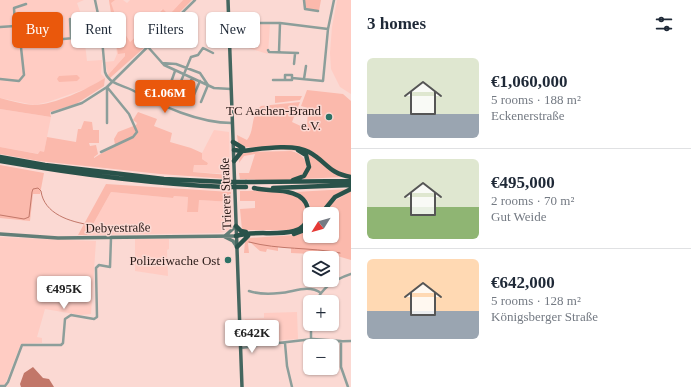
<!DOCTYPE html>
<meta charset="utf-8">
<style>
body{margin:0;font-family:"Times New Roman",serif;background:#f2f2f3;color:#1f2937;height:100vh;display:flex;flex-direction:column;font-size:15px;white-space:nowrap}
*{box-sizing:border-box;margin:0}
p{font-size:13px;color:#747a83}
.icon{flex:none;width:22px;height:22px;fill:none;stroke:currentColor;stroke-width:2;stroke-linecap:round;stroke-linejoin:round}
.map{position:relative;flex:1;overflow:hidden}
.side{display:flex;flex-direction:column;background:#fff;width:340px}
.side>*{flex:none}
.banner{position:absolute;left:12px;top:12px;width:279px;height:36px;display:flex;gap:8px}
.needle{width:26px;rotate:233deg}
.controls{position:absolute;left:303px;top:207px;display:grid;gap:8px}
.controls a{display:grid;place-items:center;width:36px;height:36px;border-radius:6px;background:#fff;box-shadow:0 1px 3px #0004;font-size:20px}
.price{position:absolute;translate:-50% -34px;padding:0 9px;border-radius:4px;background:#fff;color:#222;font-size:13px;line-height:26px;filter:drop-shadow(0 1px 2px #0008)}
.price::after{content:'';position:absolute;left:50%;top:24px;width:12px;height:9px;margin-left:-6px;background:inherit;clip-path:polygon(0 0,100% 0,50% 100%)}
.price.current{background:#ea580c;color:#fff}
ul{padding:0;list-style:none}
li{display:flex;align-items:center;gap:12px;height:100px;padding:0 16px}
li+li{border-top:1px solid #e0e1e3}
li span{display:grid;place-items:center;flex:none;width:112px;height:80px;border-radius:6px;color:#555}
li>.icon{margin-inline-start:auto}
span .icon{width:48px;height:48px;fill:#fffc;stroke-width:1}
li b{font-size:17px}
h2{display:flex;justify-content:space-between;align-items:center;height:48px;padding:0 16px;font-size:17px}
.chip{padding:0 14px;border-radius:6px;background:#fff;box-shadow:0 1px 3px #0004;font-size:14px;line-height:36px}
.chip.current{background:#ea580c;color:#fff}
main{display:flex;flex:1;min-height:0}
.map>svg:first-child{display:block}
</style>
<main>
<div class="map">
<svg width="351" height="387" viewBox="0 0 351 387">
<rect width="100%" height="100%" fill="#fbd9d3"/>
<path fill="#ffccc3" d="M0 0H84L77 3 82 17 87 61 102 60 101 74 105 78 88 88 48 102 34 105 0 98Z
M109 0H123L127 3 130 0H183L169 15 162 9 125 47V56L108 75 105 62 114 61 117 54Z
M337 0H351V94L340 87 331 69 330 53 332 27Z
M253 24H270L268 54 248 48V39H253Z
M0 109 51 117 44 152 39 154 0 147Z
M214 130 229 132 230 174 193 172 194 165 208 163 202 159V153Z
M111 192 173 198 174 196 188 197 187 211 199 200 231 202V225L228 231 219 233 87 235Z
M0 237 96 241 91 314 80 315 45 309 37 337 42 338V343L21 344 4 387H0Z
M135 239H169V249L167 250 168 276 135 271Z
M297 312 298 339 249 342 246 340 245 319 264 318V313Z"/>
<path fill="#fbb9ac" d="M109 0H115L111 3 118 23 130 42 163 9 169 15 183 0H192L146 46 110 78 108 75 125 56V53L118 54Z
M305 0H321L319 11 307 9 305 7Z
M77 75 80 78 77 81 59 82 57 79 59 76Z
M105 78 104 86 76 104 50 112 51 117 0 109V98C11 101 22 104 33 105 55 105 87 89 105 78Z
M307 90 343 94 351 101V176L333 170 312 152 242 147 238 143 237 135 247 140C255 131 250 115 261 106L300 102 292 122 305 128 307 127 308 108 301 106Z
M275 96H302L300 100 275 103Z
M138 112 157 119 154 126 172 133 170 142 191 148 202 153V159L208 163 207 165H194L193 172 229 175V179L160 174 39 161 0 154V147L38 154 40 151 44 152 47 137 76 142 78 129H81L84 121 92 122 93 130H99V143H89L90 146 96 145 98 154 94 157V158L115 145 114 139 118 132 136 125 137 123 133 120Z
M304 150 343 177 302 179 310 169Z
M291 151C310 155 313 175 292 179 276 183 256 179 240 179L239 173H249L255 154 244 156 239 163 240 155 242 152Z
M0 165 44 173 40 194H33L30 221 0 218Z
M106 184 231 192V202L199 200 198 212H187L188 197 174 196 173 198 111 192 87 235H78Z
M348 189 332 198 320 214H311L309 202 295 192Z
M240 191C255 191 292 188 303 201 305 204 306 207 308 210L304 223 296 230H242L240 209 255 208V201H240Z
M351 191V260L334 255 291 253V248L278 247V251L267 249 266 252 260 251 251 243H248L249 253H244L245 241 249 238 295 235 310 230V236H332V214H325L333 202Z"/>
<path fill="#c27769" d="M33 367 43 378 49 379 54 387H21L20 384 24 373Z"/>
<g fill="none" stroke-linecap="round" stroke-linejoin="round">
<path stroke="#c27769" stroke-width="1" d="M0 215 24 219 29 217 32 192 33 189 38 188 41 191C44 214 70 222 91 225
M249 242C279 250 310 247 340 253"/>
<path stroke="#8c9e9a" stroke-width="2.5" d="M95 0 101 28 105 72C109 84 122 85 132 90 162 106 198 123 232 123
M304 0 305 9 318 11
M70 19 71 38
M229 23H280L328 29
M15 26 14 8 26 4
M0 27 15 26 19 29 24 75 19 81 0 79
M22 43 84 37
M148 47 164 65 214 88 231 89
M268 50 269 52 298 53
M279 52 280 23
M162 63 176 64 200 73 208 85 201 102
M294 64 295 54
M292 78 323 81 328 29 334 0
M304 79 306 66
M273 80H292V75H285V79
M169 88 175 71
M177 91 191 57 198 55 203 48 213 53
M185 94 192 78
M193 97 200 81
M52 113 82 103 107 87 195 0
M107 123V87
M101 152 133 137 137 132 129 114 107 87
M249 291C258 294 271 294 280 293 294 292 308 284 321 293
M316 302C322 287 336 279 351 274
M311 324V340
M311 340 318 342 351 341
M341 341V367L348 387
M285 343 287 366 292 387
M240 344H270L313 339 341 341
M241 348 256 346
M0 386H5L8 382 22 345H61L63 343 65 319 71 315 94 319 97 317 96 268 99 265 110 267 111 238"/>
<path stroke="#627e77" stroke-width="3.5" d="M0 234 58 238 236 236
M225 236 236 226
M225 237 233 241 237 247"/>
<path stroke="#44665f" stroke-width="3.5" d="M228 0 242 387"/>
<path stroke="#29524a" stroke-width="4.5" d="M233 142 243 148
M234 150 242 151C259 149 294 143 309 152 327 162 328 173 351 177
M0 157 45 165 164 179 226 182
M0 161C75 174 151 184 226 187
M234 161 242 151
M293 180 304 176 309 167 306 155 298 150
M246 182 351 181
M273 188 351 185
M321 214 335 197 351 189
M236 226 241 231 246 232
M294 234 310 228
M236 236C255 230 275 236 294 231 311 227 313 205 299 196 285 188 268 192 254 188
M237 247 248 236"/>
<path stroke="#29524a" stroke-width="4.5" d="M226 182H246
M226 187H246"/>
</g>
<g fill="#2c7165" stroke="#fbd9d3" stroke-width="1.5">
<circle cx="329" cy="117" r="4"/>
<circle cx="228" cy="260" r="4"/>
</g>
<g text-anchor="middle" stroke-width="3" stroke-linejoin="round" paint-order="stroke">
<g font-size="13" fill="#291a17" stroke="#fbd9d3" text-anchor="end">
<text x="321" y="115">TC Aachen-Brand<tspan x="321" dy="15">e.V.</tspan></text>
<text x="220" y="265">Polizeiwache Ost</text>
</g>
<g font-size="13" fill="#291a17" stroke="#fbd9d3">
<text transform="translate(225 194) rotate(-92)" y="5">Trierer Straße</text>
<text transform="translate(118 227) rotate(-1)" y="5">Debyestraße</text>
</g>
</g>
</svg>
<div class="controls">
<a><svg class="needle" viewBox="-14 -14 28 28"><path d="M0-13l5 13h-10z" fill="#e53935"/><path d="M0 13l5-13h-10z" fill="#747a83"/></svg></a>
<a><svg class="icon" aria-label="layers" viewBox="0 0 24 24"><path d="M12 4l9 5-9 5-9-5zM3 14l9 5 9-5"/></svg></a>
<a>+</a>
<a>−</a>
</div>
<b class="price current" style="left:165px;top:114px">€1.06M</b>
<b class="price" style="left:64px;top:310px">€495K</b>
<b class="price" style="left:252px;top:354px">€642K</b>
<div class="banner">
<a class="chip current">Buy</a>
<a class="chip">Rent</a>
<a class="chip">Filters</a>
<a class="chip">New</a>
</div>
</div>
<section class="side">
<h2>3 homes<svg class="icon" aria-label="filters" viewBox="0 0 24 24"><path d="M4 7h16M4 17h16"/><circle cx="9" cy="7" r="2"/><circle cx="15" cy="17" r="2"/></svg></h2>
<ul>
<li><span style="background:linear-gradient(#dfe7d0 70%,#9aa5b1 0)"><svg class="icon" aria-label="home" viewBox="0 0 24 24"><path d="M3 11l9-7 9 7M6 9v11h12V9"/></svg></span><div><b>€1,060,000</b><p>5 rooms · 188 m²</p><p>Eckenerstraße</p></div></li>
<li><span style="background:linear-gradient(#dfe7d0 60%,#8fb573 0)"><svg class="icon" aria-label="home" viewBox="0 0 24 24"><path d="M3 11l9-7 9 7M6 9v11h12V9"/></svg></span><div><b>€495,000</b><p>2 rooms · 70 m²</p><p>Gut Weide</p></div></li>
<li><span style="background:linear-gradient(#ffd9b3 65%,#9aa5b1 0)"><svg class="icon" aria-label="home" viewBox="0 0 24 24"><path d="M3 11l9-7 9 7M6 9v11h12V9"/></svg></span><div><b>€642,000</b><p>5 rooms · 128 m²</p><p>Königsberger Straße</p></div></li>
</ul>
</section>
</main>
